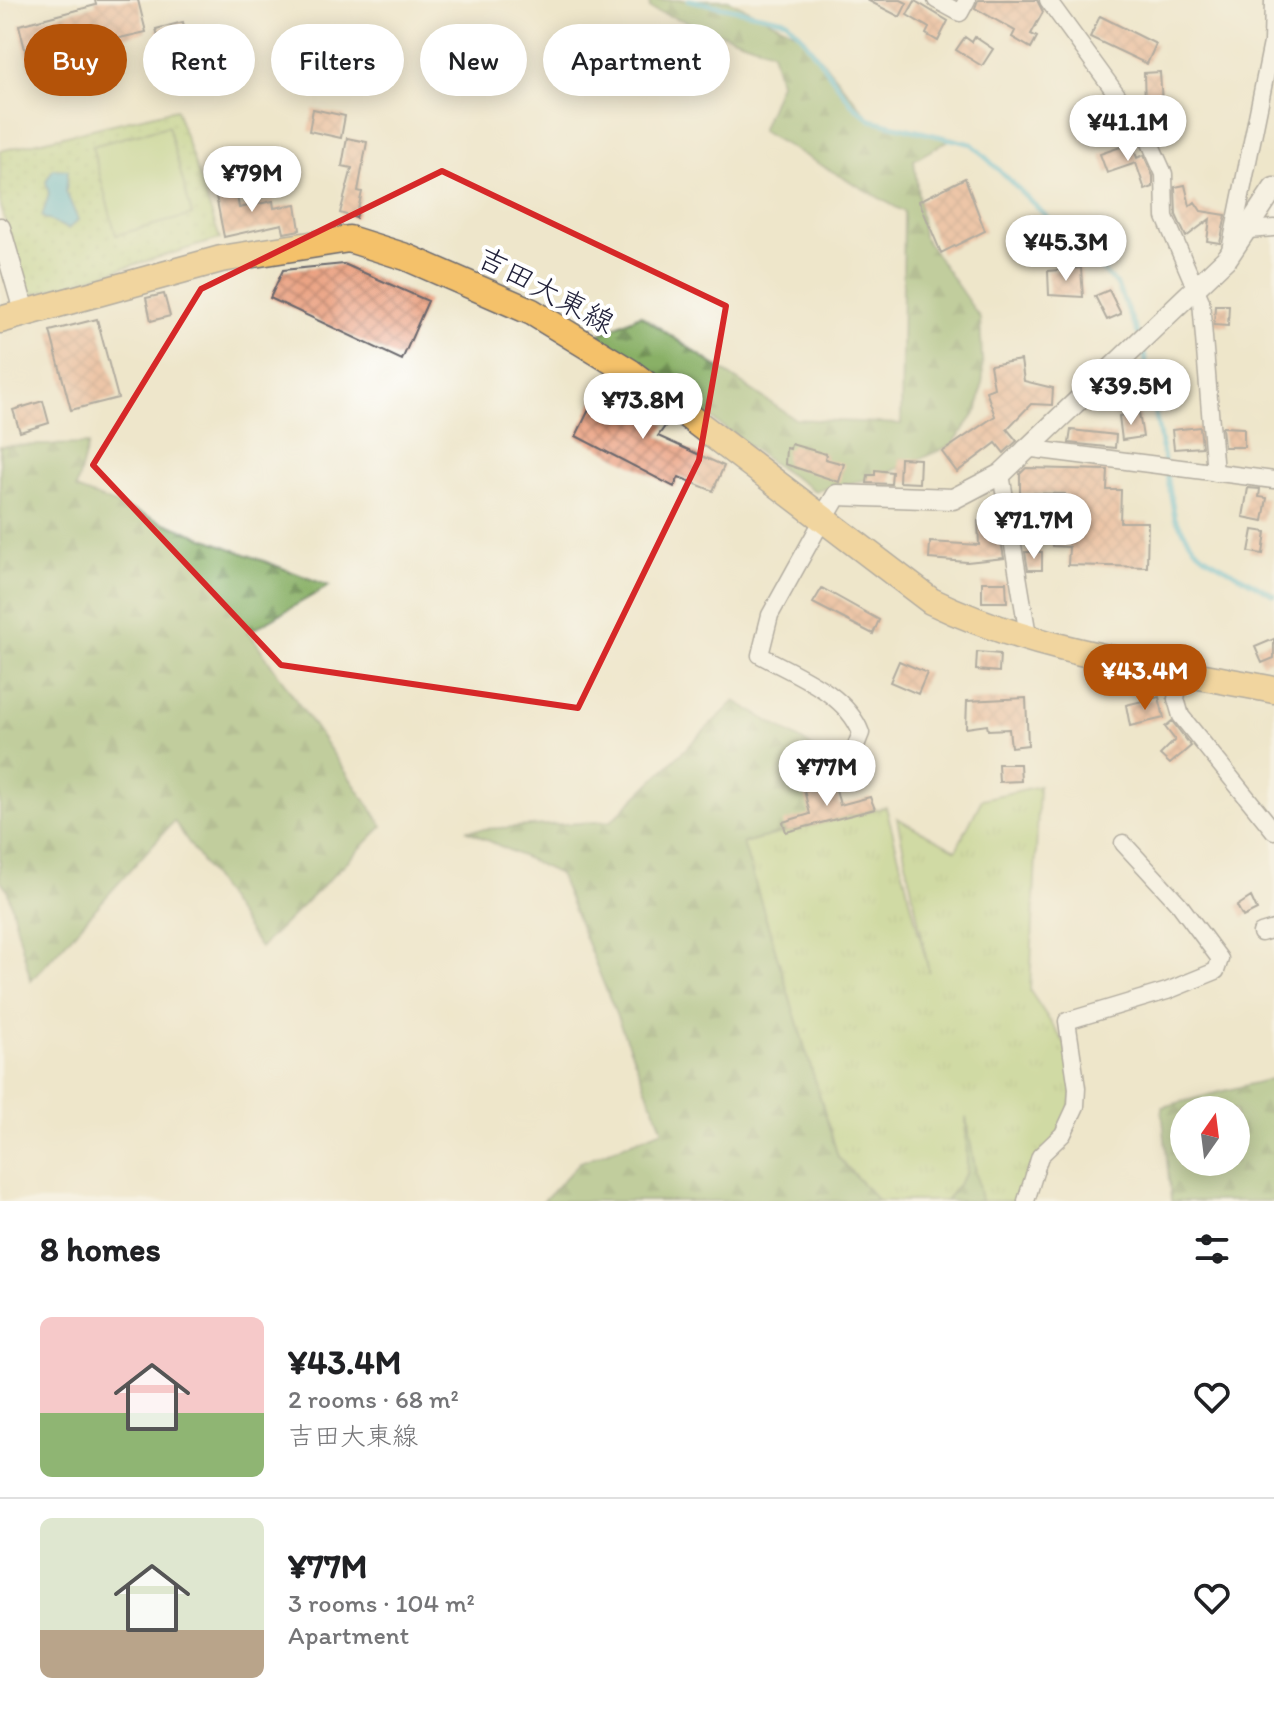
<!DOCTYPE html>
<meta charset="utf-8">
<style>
body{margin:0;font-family:Itim,"Klee One",sans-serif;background:#f2f2f2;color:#202124;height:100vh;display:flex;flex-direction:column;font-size:30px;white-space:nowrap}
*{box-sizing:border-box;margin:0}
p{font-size:26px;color:#757577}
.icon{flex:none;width:44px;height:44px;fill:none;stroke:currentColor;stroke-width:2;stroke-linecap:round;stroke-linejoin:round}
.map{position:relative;height:1201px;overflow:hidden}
.side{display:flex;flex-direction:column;background:#fff;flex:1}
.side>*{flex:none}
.top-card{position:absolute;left:24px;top:24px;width:800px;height:72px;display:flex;gap:16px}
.needle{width:52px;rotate:14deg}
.controls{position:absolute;left:1170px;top:1096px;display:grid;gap:16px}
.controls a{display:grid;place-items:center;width:80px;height:80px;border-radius:50%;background:#fff;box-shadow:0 4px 20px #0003;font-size:40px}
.price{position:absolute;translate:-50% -68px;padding:0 18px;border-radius:28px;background:#fff;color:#222;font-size:26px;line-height:52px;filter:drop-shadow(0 2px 4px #0008)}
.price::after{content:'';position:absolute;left:50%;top:48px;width:24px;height:18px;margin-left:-12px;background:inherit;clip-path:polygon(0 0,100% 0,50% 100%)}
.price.active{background:#b45309;color:#fff}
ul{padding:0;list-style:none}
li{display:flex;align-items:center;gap:24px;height:200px;padding:0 40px}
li+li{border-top:2px solid #e0e0e0}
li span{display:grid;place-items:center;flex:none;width:224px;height:160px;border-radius:12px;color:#555}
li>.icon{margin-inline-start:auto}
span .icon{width:96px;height:96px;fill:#fffc;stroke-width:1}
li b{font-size:34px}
h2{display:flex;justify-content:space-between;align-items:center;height:96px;padding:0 40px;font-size:34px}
.pill{padding:0 28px;border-radius:36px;background:#fff;box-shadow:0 4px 20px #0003;font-size:28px;line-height:72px}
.pill.active{background:#b45309;color:#fff}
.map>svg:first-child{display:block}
</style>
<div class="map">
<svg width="1274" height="1201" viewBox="0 0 1274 1201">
<defs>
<pattern id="grass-tufts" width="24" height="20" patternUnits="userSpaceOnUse" patternTransform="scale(2)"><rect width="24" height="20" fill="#accc74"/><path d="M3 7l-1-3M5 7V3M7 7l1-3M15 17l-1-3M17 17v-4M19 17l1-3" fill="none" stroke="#94af65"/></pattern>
<pattern id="forest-firs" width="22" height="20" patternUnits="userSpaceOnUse" patternTransform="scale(2)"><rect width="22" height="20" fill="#89b066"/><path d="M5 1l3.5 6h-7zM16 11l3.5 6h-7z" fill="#708f55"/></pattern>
<pattern id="park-dots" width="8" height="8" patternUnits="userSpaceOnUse" patternTransform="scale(2)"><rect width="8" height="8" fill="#accc74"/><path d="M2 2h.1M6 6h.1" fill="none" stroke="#94af65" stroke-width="1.8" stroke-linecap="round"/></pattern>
<pattern id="building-cross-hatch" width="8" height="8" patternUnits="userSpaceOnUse" patternTransform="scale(2)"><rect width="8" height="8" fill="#ea9f7e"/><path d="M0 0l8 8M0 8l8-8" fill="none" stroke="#bd8168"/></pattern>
</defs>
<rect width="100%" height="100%" fill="#fff"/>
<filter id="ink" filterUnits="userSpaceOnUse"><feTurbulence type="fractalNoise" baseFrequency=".0125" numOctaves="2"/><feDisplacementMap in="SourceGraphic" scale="16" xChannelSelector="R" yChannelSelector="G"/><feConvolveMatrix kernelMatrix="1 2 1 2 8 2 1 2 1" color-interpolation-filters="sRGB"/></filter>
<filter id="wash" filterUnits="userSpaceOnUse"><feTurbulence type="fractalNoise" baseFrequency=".006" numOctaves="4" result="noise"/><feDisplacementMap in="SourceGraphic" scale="32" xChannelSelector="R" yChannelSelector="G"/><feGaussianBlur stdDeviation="1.8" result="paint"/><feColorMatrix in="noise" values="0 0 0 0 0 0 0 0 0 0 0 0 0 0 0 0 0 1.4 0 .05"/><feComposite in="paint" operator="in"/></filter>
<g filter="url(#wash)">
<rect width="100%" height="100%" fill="#eee6cb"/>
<path fill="url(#grass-tufts)" stroke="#677758" stroke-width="2" d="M1039 786 1030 991 1065 1044 1074 1090 1068 1116 1019 1201H978L967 1152V1172L946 1201H878L838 1157 742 843 886 807 929 972 897 818 956 850 982 799Z"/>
<path fill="url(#forest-firs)" stroke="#566950" stroke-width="2" fill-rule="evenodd" d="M649 0H728L801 35 871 120 953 138 914 160 923 236 980 318 983 377 978 410 952 445 878 477 815 491 776 466 598 335 640 315 795 419 901 424 904 212 761 131 780 83 772 51 650 9Z
M88 444 76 489 329 586 249 632 383 826 260 948 174 821 31 981 7 889 0 880V446Z
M735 701 847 768 831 820 743 843 838 1157 878 1201H543L580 1162 663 1130 559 874 466 830 611 821Z
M1274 1078V1201H1171L1162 1107ZM1184 1110H1236V1162H1184Z
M966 1117 981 1201H946L967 1172Z"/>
<path fill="url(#park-dots)" stroke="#677758" stroke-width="2" d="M176 109 220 239 29 296 0 206V151Z"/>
<path fill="#accc74" stroke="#677758" stroke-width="2" d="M168 126 192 215 116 235 92 146Z"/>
<path fill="#55b8d3" stroke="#3c6d87" stroke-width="2" d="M53 169 68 170 66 192 78 220 68 229 42 217 49 194 46 182Z"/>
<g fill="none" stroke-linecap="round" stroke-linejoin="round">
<path stroke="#55b8d3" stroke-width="5" d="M689 0 786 20 801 35 851 103 871 120 972 144 1117 285 1138 334
M1143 347 1175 518 1194 547 1206 557 1274 595"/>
</g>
<g id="blocks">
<path fill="url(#building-cross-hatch)" d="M95 0H138L146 32 50 54V72L37 74 30 70 19 25 96 5Z
M867 0H901L907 3 900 17Z
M978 0H1037L1043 12 1031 34 1037 37 1031 48 1012 37 1015 31 975 8Z
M915 1 948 21 938 41 926 34 929 28 907 15Z
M1100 16 1156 44 1147 64 1090 37Z
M183 22 190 51 164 58 156 29Z
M965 37 972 42 975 37 993 49 982 66 956 50Z
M1160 72 1162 104H1145L1144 73Z
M313 109 345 116 341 138 309 131Z
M347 138 367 142 358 191 362 192 356 218 340 213 352 168 342 166Z
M1132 143 1137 158 1144 155 1153 176V187L1145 190 1136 163 1107 173 1100 154Z
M965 178 985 231 941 253 919 201Z
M235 182 239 208 273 201 274 208 296 204 300 230 284 233 282 224 224 237 214 186Z
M1185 185 1190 206 1195 202 1201 211 1226 215 1220 243 1207 241 1210 219 1186 237 1176 215 1175 187Z
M344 264 428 301 402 360 270 298 283 270Z
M1081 268 1083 297 1049 295 1048 271Z
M1109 290 1121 314 1107 320 1095 296Z
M164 294 170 316 151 321 146 298Z
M1215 305H1229L1228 326 1214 325Z
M97 319 118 398 71 410 50 331Z
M1021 360 1024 381 1053 388 1052 405 1031 404 1007 429 1017 441 1006 451 1004 453 996 443 957 472 942 452 995 416 986 391 994 388 990 365Z
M603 381 666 425 658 436 724 466 713 491 679 477 674 487 576 436Z
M43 401 49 423 20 432 13 410Z
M1139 413 1143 437 1122 440 1119 416Z
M1200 427 1202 447 1174 449 1172 430Z
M1222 427 1244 428V447H1224Z
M1071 430 1116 435 1115 448 1069 443Z
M791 444 826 454 825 459 844 464 839 482 785 464 786 448 790 449Z
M900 458 920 459 919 483 899 482Z
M1026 468 1108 470 1107 490H1121L1120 522H1148L1147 567 1068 565 1069 547 1052 546 1053 517H1064L1065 494 1020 493V474Z
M875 470 892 472 891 484 867 483 868 475H875Z
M1248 488 1260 489 1259 497 1267 498 1263 521 1243 517Z
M997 519 1004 558 967 562 929 559 930 542 979 545 978 521Z
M1253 530 1266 532 1263 554 1249 552Z
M1042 552V570H1028L1025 552Z
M982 582H1006L1007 602H982Z
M822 588 879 620 873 634 813 603Z
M1274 639V658L1262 663 1255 647Z
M977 652 1000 654 999 672 976 670Z
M899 661 927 673 918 694 890 682Z
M1159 697 1164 718 1130 726 1126 705Z
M1026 698 1028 745 1011 747 1009 729 988 730 987 725 966 728 967 701Z
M1172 721 1191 746 1170 764 1160 755 1175 740 1165 727Z
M998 764H1020L1021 781 999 782Z
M834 782 840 805 870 797 875 809 786 832 783 822 810 814 804 790Z
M1251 897 1257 910 1243 917 1237 906Z"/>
</g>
</g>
<g filter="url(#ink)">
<use href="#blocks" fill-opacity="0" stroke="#69676d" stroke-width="2"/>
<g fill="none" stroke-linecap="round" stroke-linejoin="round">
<defs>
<path id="minor" d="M936 0 960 13 967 0
M1048 0 1147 136 1164 174 1165 217 1201 301 1215 473
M1248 230 1274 228
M1230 250 1272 43 1273 0
M1025 448 1274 480
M1001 474 1029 641
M823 519 770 615 760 655C796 675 846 693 861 733L847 768
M1181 671 1176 699 1181 716 1274 831
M1261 933 1274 929
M1026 1201 1040 1156 1063 1134 1076 1106 1077 1088 1067 1021 1167 991 1216 971 1220 959 1179 904 1123 843"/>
<path id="tertiary" d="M0 228 24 311
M823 519 837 495 953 499 1001 474 1228 257 1274 188"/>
<path id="primary" d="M0 320 221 259 349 239 406 257 532 312 630 372 931 601C1038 653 1158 667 1274 690"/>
</defs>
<use href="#minor" stroke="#69676d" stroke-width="19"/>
<use href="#tertiary" stroke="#69676d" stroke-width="23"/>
<use href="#primary" stroke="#69676d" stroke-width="29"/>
<use href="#minor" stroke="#fff" stroke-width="16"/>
<use href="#tertiary" stroke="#fff" stroke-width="20"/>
<use href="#primary" stroke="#f4c16a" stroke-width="26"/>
</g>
</g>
<path d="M0 0H1274V1201H0ZM442 171 726 306 699 460 578 708 281 665 93 465 201 289Z" fill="#eee6cb" fill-opacity=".55" fill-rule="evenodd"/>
<path fill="none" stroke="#d62828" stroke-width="6" stroke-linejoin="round" d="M442 171 726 306 699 460 578 708 281 665 93 465 201 289Z"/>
<g text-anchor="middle" stroke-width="8" stroke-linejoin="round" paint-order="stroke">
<g font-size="30" fill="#22223b" stroke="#fff">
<text transform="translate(546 290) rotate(28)" y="10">吉田大東線</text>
</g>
</g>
</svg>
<div class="controls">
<a><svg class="needle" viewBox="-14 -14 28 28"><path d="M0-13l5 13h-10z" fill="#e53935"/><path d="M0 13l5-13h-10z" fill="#757577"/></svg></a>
</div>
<b class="price" style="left:1128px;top:163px">¥41.1M</b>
<b class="price" style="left:252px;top:214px">¥79M</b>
<b class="price" style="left:1066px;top:283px">¥45.3M</b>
<b class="price" style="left:1131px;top:427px">¥39.5M</b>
<b class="price" style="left:643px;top:441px">¥73.8M</b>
<b class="price" style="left:1034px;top:561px">¥71.7M</b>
<b class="price active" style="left:1145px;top:712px">¥43.4M</b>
<b class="price" style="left:827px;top:808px">¥77M</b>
<div class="top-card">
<a class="pill active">Buy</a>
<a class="pill">Rent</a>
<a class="pill">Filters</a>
<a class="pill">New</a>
<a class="pill">Apartment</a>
</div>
</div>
<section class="side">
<h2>8 homes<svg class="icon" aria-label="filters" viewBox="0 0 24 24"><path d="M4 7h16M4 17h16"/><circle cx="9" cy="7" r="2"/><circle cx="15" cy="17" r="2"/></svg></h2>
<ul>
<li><span style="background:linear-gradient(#f6c9c9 60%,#8fb573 0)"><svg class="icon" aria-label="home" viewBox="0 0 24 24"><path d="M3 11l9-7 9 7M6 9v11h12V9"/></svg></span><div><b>¥43.4M</b><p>2 rooms · 68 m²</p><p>吉田大東線</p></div><svg class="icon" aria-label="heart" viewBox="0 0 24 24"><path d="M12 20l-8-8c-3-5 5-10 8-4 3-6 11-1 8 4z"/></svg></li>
<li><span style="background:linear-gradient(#dfe7d0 70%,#b9a48a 0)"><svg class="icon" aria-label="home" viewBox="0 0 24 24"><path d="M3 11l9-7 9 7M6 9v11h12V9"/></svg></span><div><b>¥77M</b><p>3 rooms · 104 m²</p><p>Apartment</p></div><svg class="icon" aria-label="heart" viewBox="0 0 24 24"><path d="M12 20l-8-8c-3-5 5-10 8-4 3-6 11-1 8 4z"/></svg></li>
</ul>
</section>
